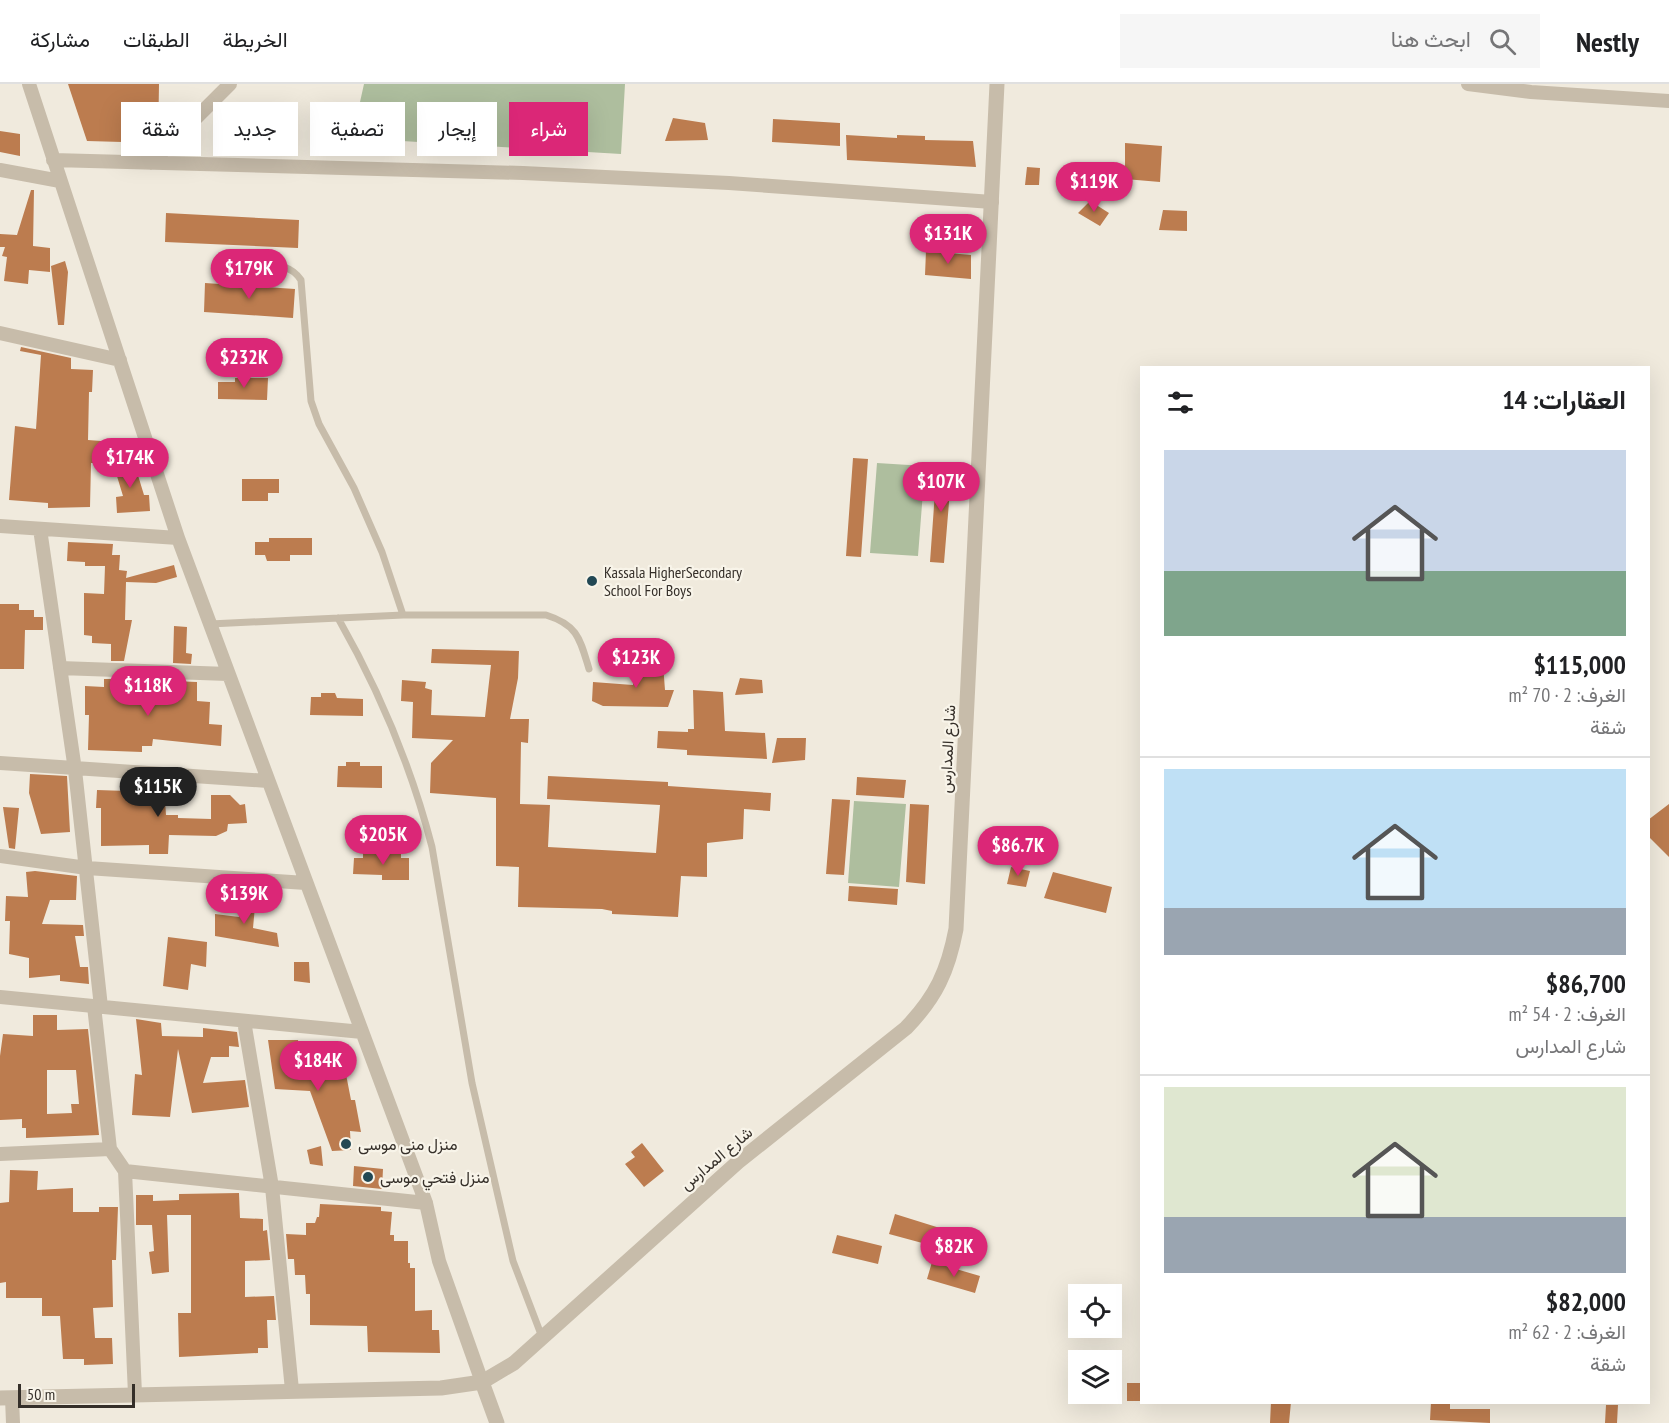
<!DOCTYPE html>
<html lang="ar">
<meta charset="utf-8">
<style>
body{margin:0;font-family:"PT Sans Narrow",Vazirmatn,sans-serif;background:#f6f6f6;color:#202124;direction:rtl;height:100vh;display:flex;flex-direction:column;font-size:22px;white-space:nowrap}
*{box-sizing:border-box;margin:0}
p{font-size:20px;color:#757577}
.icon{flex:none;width:33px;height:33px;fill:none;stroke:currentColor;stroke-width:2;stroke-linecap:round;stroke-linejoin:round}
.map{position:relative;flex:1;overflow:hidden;direction:ltr}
.sheet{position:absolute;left:1140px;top:282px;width:510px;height:1038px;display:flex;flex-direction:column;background:#fff;border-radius:0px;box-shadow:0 6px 24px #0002;direction:rtl}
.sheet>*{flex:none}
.guide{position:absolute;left:18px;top:18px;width:570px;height:54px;direction:rtl;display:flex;gap:12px}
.controls{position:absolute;left:1068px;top:1200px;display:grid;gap:12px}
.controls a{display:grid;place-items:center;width:54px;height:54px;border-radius:0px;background:#fff;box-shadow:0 6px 24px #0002;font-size:30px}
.scale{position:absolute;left:18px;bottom:15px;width:117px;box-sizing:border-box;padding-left:6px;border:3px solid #352f29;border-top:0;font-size:16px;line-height:21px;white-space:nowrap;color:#352f29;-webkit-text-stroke:4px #f8f4e9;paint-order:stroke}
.price{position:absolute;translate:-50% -51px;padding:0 14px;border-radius:21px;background:#db2777;color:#fff;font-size:20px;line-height:39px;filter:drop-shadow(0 2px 3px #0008)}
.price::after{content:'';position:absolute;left:50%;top:36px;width:18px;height:14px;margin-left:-9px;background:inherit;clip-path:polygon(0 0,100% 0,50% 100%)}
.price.current{background:#222;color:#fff}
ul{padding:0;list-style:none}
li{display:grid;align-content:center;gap:12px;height:318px;padding:0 24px}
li+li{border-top:2px solid #e0e0e0}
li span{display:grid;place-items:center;height:186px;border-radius:0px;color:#555}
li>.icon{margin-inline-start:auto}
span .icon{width:108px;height:108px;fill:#fffc;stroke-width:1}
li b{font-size:26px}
h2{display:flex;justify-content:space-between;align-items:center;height:72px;padding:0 24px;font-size:26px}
.tag{padding:0 21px;border-radius:0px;background:#fff;box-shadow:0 6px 24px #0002;font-size:21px;line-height:54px}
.tag.current{background:#db2777;color:#fff}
header{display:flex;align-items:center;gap:36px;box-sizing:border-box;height:84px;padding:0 30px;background:#fff;border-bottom:2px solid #e0e0e0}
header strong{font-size:28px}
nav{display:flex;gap:33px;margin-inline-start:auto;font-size:21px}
.search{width:420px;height:54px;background:#f6f6f6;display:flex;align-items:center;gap:15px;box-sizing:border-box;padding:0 21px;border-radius:0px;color:#757577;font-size:22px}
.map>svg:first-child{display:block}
</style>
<header>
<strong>Nestly</strong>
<div class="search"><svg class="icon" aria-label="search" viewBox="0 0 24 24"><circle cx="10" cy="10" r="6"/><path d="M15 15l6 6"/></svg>ابحث هنا</div>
<nav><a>الخريطة</a><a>الطبقات</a><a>مشاركة</a></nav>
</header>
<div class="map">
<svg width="1669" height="1339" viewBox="0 0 1669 1339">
<rect width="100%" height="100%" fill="#f0eadd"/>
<path fill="#aebe9e" d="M364 0H625L621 70 352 54Z
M877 379 925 382 918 472 870 469Z
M854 717 906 720 899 803 848 799Z"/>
<path fill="#bc7c4f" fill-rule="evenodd" d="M68 0H159L158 59 87 57Z
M673 34 705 39 708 56 665 57Z
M773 35 840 39V62L772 58Z
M0 47 20 50V72L0 68Z
M846 51 897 54V51L925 52V56L973 57 976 83 847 76Z
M1125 59 1162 62 1160 98 1125 95Z
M1027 83 1040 84 1039 101H1025Z
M31 106H34L33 162 50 164V188L29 186 28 200 4 197 7 173 2 172 5 163H0V150L17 151Z
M1090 117 1109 129 1100 142 1078 129Z
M1163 126 1187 127V147L1159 146Z
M166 129 299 136 298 164 165 158Z
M926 167 971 171V195L925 191Z
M65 177 68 188 64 241H58L51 182Z
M205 199 295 205 293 234 204 228Z
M21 263 71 274V285L93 286 92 308H89L88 356 114 358 113 380 91 379 90 423 48 424V419L9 416 15 342 36 345 41 271 20 267Z
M235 294H268L267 316 218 315V298H235Z
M853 374 868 375 861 473 846 472Z
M133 375 144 411H149L150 427 117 429 116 413 123 412 113 379Z
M937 380 952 382 944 479 930 478Z
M242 395H279V409H268V417H242Z
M269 454H312V471H290V477H267L265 471H255V458H269Z
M68 458 113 460 112 471H120L119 486 127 487 126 494 174 481 177 493 156 499 126 498 125 536H132L124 577H111V560L92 559V552L84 551V509L104 510 105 482H85V478L67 477Z
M0 520H19V526H34V533H43V546H25L24 585H0Z
M174 542 187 543 186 569 192 570 191 580 173 579Z
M432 565 519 567 518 594 510 635H529L528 659 521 658 520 720 550 721 548 763 656 769 660 721 547 715 548 692 668 698V702L771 709 770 727 744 725 743 755 707 759V793L681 792 678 833 612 830V827L602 825 518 823 519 783 496 782V714L430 709 431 679 453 656 412 654 413 618 401 617 402 596 426 598 425 604 432 606 431 631 485 633 491 581 431 579Z
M633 578 663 580 665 606H674L668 623 603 622 592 617 593 598 633 601Z
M740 594 762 596 763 609 735 611Z
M104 595H121L118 614 146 618V596L197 598V617L210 618 209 640 222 641 221 662 153 655 152 662H142V668L88 666 89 631H85V602L104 603Z
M693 606 723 608 725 647 765 649 767 675 687 671V666L657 664 658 647 688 648V645H694Z
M321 609H335L337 614 363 615V632L310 631 311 613H321Z
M777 654H806L805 676 772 679Z
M346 678H360V682H382V704L337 703 338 682H346Z
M30 690 67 692 70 748 41 750 29 709Z
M857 693 906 696 904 714 856 711Z
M128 700 164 702 166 731H178V734L211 735V711H230L240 721 245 720 247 739 228 740 227 747 216 752 169 751 168 770H149V761L101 762V724H96L97 706 127 707Z
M832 715 850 716 844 791 826 790Z
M910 720 929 721 925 800 906 798Z
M1669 720V773L1648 752V736Z
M3 723 19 724 15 765 9 764Z
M363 768 401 769V774H409V796H382V791L353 790 354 774H363Z
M1011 783 1030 787 1026 803 1007 800Z
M35 787 77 792 76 816H50L42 840 83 841 84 852H75L80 883H88L89 900 60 897V891L29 894V874L9 870 10 837H5L6 812 28 813 26 788Z
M1053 788 1112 803 1106 829 1044 814Z
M849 802 898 805 897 821 848 817Z
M241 810 256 811 253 844 277 849 279 863 215 852V830L239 833Z
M168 853 207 858 206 883 191 880 188 906 163 902Z
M294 878H309L310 899 294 897Z
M33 931H57V946L88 945 99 1051 26 1054V1044H22V1035L0 1036V972L3 950 33 952ZM47 986H76L79 1020H71L72 1029 47 1030Z
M136 935 161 939 162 952 203 953V944L237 948 239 963 229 962V973H211L203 999 245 996 249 1023 192 1029 178 965 170 1033 132 1031 135 990 142 991Z
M268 956H298L305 988 334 992 332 981 344 980 351 1016H355L361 1048 350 1047 351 1066 332 1067 310 1007 275 1005Z
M642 1059 664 1087 644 1103 625 1080 635 1073 631 1068Z
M321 1062 323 1082 310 1080 307 1066Z
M354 1082 383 1085 382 1105 353 1102Z
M10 1086 38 1087 37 1106 73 1104V1128H99V1123H118L116 1176H112L113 1223 93 1224 95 1254H112L113 1280 84 1281V1275H63L60 1232H42V1214H6V1198L0 1199V1119L9 1118Z
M239 1109 240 1134 263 1135V1147L267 1146 270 1176 245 1177V1213L274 1212 276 1236H267L268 1264H258V1269L179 1273 178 1229H191V1131H167L169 1188 152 1190 149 1168 154 1167 152 1141H136V1111H153V1117L179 1116V1110Z
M320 1120 381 1123V1127L392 1128 390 1151H394V1157H408V1179H410V1184H415V1227L432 1226V1246H439L440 1269 368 1268 367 1242 310 1241V1210H306L305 1191H295L294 1175H288L286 1150 306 1151V1139H315L317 1133H319Z
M895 1130 943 1145 937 1163 889 1150Z
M837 1151 882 1162 878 1180 832 1169Z
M932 1178 980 1192 975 1209 927 1195Z
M1127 1299H1142V1317H1127Z
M1271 1318H1291L1289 1339H1270Z
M1431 1318H1450V1325H1490V1339L1430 1336Z
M1606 1321H1618L1617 1339H1605Z"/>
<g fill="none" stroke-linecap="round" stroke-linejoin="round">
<path stroke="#c7bcaa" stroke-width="7" d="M253 179C272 181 290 179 301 196L311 317 319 340 354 404 382 468 403 531
M338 534C379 606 411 682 432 763L472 999 513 1177 542 1253
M210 540 403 531H546C578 541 580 555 589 585"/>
<path stroke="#c7bcaa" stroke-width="14" d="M29 0 178 454 426 1119 439 1177 482 1298
M1468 0 1531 8 1669 17
M53 76 523 89 729 99 992 118
M151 79 230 0
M0 86 60 97
M0 249 120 276
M0 442 178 454
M40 445 75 686 101 923
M60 584 228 590
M0 679 268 697
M0 772 87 784 306 799
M0 913 362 948
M94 922 110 1065 125 1087 135 1310
M244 937 272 1103 292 1306
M0 1070 110 1065
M125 1087 426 1119
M12 1314 13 1339"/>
<path stroke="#c7bcaa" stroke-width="15" d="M482 1298 497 1339
M0 1314 441 1304 482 1298 514 1279 738 1078 906 944C936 913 948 887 956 845L997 0"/>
</g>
<g fill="#224854" stroke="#f8f4e9" stroke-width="2">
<circle cx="592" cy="497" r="6"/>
<circle cx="346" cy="1060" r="6"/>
<circle cx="368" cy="1093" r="6"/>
</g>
<g text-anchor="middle" stroke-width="4.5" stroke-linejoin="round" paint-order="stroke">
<g font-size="16" fill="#352f29" stroke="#f8f4e9" text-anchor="start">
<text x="604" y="494">Kassala HigherSecondary<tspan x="604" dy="18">School For Boys</tspan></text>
<text x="358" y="1066">منزل منى موسى</text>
<text x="380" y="1099">منزل فتحي موسى</text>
</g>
<g font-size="16" fill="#352f29" stroke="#f8f4e9">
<text transform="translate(947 665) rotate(-87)" y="6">شارع المدارس</text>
<text transform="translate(716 1074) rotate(-40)" y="6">شارع المدارس</text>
</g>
</g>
</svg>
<div class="controls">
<a><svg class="icon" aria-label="locate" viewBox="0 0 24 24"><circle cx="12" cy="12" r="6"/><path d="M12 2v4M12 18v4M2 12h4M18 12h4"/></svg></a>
<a><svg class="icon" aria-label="layers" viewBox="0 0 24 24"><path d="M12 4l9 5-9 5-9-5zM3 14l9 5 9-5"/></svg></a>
</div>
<div class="scale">50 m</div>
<b class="price" style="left:1094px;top:129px">$119K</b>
<b class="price" style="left:948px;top:181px">$131K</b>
<b class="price" style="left:249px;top:216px">$179K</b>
<b class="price" style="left:244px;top:305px">$232K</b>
<b class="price" style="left:130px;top:405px">$174K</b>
<b class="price" style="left:941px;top:429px">$107K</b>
<b class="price" style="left:636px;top:605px">$123K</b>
<b class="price" style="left:148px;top:633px">$118K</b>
<b class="price current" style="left:158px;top:734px">$115K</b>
<b class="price" style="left:383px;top:782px">$205K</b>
<b class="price" style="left:1018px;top:793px">$86.7K</b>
<b class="price" style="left:244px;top:841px">$139K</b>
<b class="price" style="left:318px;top:1008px">$184K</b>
<b class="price" style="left:954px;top:1194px">$82K</b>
<div class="guide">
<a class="tag current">شراء</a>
<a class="tag">إيجار</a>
<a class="tag">تصفية</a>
<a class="tag">جديد</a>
<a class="tag">شقة</a>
</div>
<section class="sheet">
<h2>العقارات: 14<svg class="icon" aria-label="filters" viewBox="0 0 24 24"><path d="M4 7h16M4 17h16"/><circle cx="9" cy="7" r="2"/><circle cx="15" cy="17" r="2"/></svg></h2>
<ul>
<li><span style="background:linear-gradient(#c9d6e8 65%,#7fa58c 0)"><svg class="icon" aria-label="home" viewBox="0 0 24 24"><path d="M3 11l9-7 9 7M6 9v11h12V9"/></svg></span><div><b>$115,000</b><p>الغرف: 2 · 70 m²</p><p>شقة</p></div></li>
<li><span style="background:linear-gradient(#bfe0f5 75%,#9aa5b1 0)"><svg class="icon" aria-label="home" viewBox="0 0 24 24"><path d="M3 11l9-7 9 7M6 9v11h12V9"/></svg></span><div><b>$86,700</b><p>الغرف: 2 · 54 m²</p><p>شارع المدارس</p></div></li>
<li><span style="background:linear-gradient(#dfe7d0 70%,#9aa5b1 0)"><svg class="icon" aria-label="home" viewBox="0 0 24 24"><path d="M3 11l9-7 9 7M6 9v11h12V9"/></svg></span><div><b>$82,000</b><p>الغرف: 2 · 62 m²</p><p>شقة</p></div></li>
</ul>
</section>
</div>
